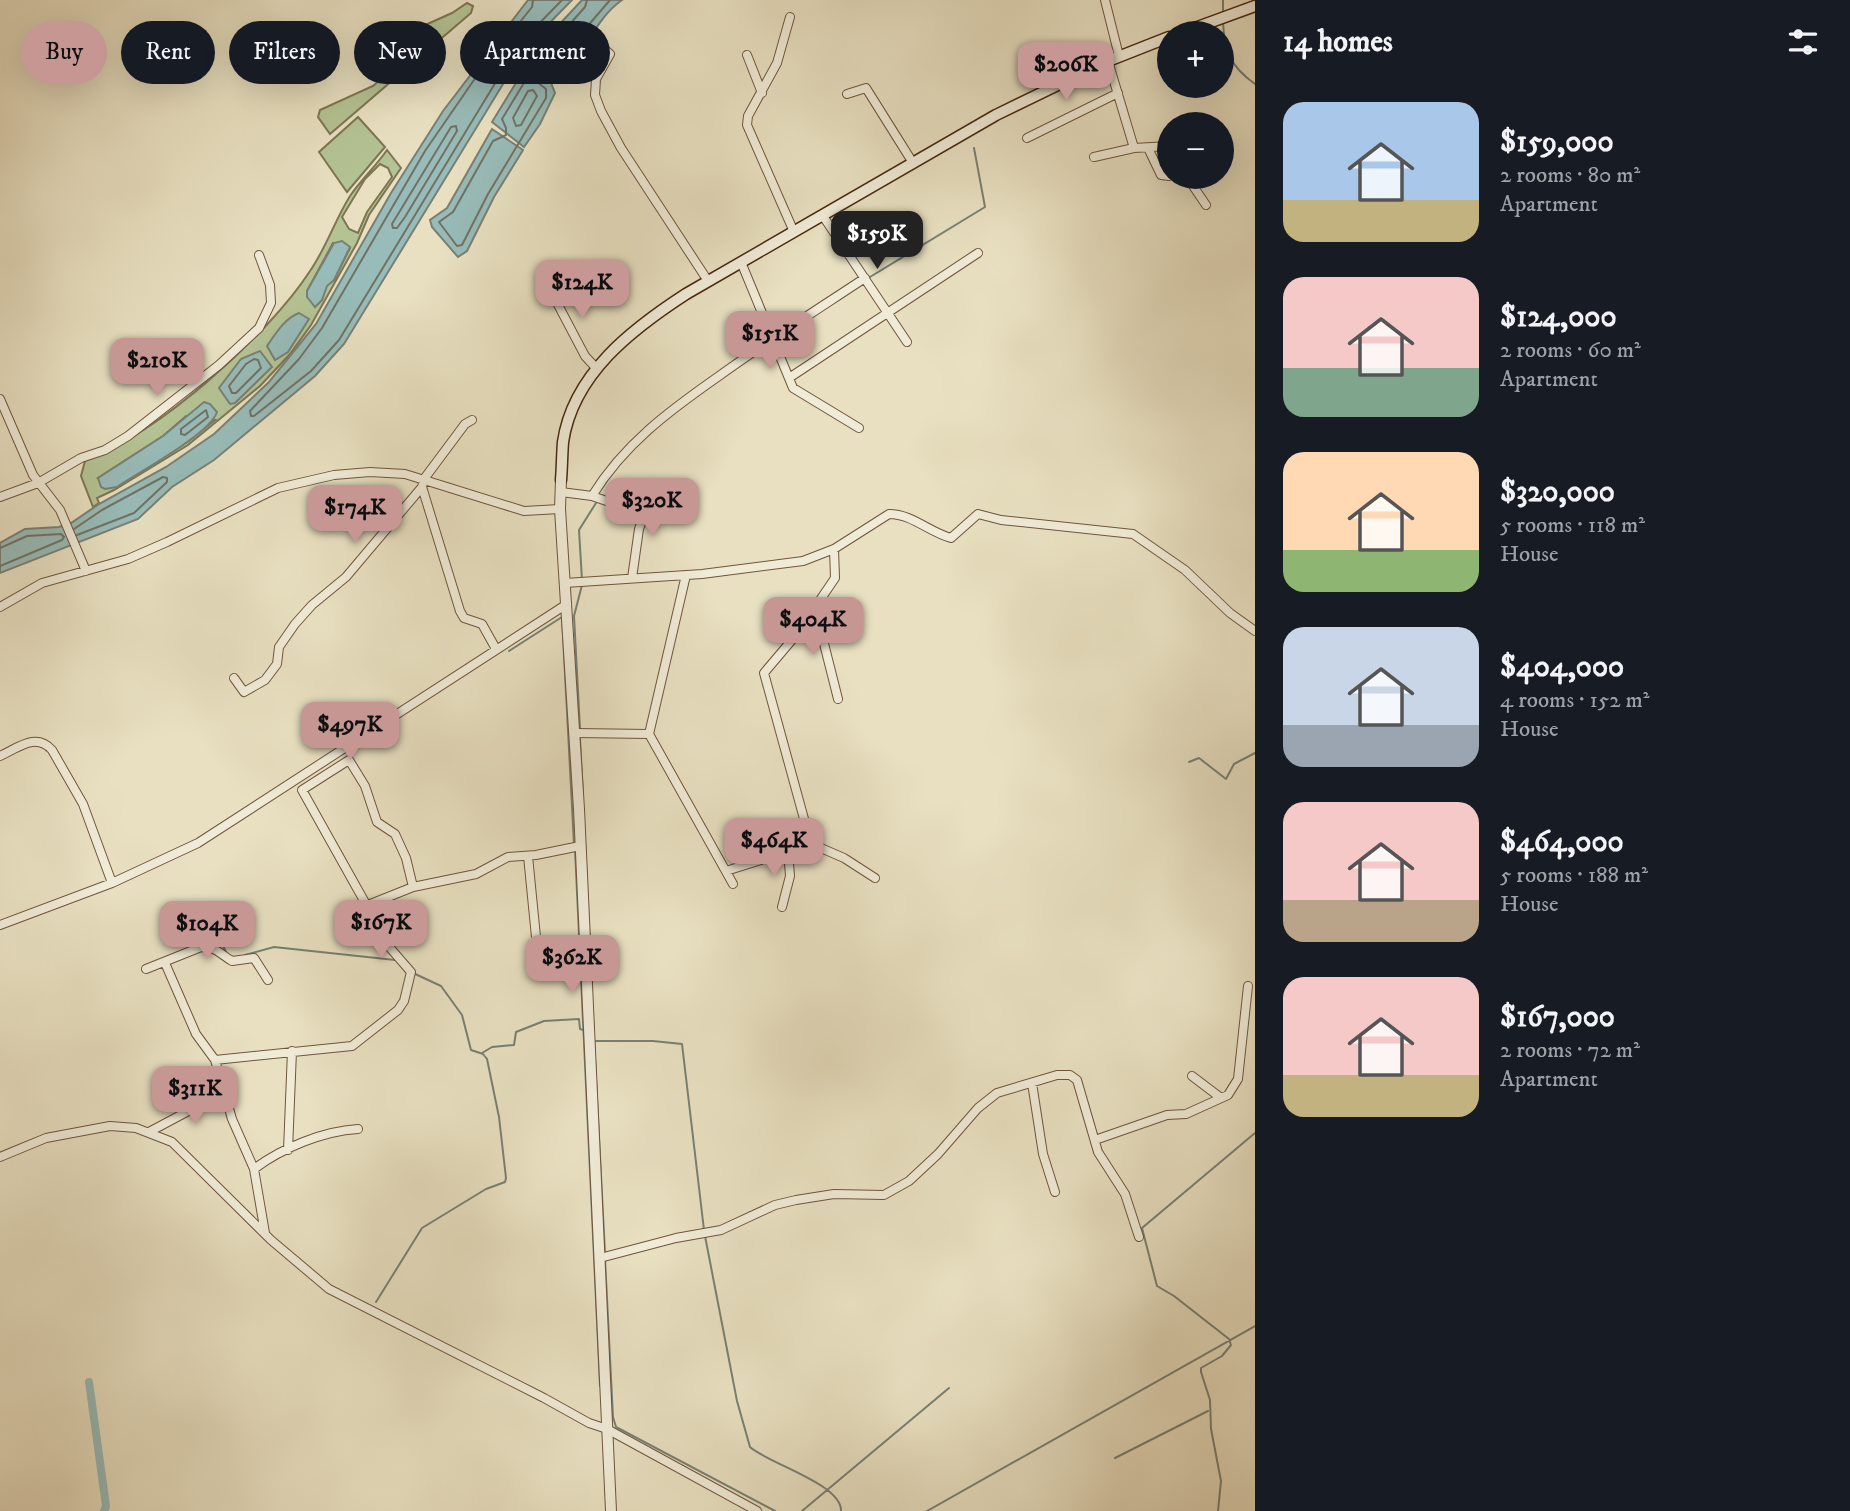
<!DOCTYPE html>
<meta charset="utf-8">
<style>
body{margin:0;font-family:"IM FELL DW Pica",serif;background:#20242c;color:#f1f3f6;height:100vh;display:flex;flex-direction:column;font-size:26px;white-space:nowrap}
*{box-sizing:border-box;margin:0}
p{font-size:23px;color:#9ea1a6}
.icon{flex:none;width:38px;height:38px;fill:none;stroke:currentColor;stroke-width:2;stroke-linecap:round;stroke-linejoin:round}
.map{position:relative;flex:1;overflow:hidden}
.sheet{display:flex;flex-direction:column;background:#171b24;width:595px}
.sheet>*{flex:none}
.banner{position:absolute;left:21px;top:21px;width:665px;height:63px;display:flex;gap:14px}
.tools{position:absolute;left:1157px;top:21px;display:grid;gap:14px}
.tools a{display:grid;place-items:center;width:77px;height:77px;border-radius:50%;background:#171b24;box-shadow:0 7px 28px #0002;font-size:35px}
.price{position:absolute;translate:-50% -60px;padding:0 16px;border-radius:14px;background:#c59692;color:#111;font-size:23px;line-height:46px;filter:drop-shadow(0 2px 4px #0008)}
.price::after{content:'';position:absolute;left:50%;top:42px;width:21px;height:16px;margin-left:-10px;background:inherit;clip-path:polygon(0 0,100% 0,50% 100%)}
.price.current{background:#222;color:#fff}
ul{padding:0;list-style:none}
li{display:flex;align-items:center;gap:21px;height:175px;padding:0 28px}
li span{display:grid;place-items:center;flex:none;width:196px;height:140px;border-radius:21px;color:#555}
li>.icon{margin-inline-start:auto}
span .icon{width:84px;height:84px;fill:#fffc;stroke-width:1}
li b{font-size:30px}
h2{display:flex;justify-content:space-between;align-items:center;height:84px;padding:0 28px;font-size:30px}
.chip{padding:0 24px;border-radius:32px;background:#171b24;box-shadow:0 7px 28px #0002;font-size:24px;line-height:63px}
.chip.current{background:#c59692;color:#111}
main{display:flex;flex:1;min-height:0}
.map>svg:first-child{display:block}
</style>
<main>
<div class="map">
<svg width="1255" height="1511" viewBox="0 0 1255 1511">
<rect width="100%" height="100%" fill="#e8e0c1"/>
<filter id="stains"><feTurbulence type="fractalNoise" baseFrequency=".00286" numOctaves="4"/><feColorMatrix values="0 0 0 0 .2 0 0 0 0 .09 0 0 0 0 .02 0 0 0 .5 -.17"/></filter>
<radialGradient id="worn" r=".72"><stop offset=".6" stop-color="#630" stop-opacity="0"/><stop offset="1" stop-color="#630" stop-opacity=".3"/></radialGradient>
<path fill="#b4c394" stroke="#7e7552" stroke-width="2" fill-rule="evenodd" d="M467 3 473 6 471 13 330 134 318 117 320 110 373 86 388 73 378 46 452 13Z
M358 117 385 147 347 192 319 152Z
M387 150 401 168 369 215 357 243 311 325 290 354 260 386 188 445 114 490 97 498 99 503 93 507 81 476 85 461C156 435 268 336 310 271 326 248 335 220 350 196 361 180 376 166 387 150ZM380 164 388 168 392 177 367 212 358 233 349 229 342 217 365 179ZM333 243 350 248 334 280 326 286 322 300 315 307 307 291ZM186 416 215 420 189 441 117 487 98 478 163 436Z"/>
<path fill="#98bcb9" stroke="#788075" stroke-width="2" d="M528 0H572L530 43 511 71 344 344 315 376 214 460 172 487 138 519 0 573V543L25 529 59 527 71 523 99 504 166 467 214 434 269 382 316 324 391 193 443 111Z
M582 0H622C598 17 589 43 573 65H561L548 53 542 43Z
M527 65 551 83 555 93 540 124 524 147 492 122Z
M492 129 523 150 494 197 467 251 458 257 432 227 430 220 447 208Z
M342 241 350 247 334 280 327 286 322 300 315 307 307 297V291L334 243Z
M299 313 309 319 288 352 275 360 267 346C276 333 284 319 299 313Z
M260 351 272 367 235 403 230 404 219 388 241 359Z
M204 402 210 404 217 412C210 434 139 472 117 487L105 489 101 487 98 478 163 436Z"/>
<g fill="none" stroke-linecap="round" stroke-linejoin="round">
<path stroke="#707264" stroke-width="2" d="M533 0 532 7 476 77 425 151 322 328 299 359 250 411 251 416H254L311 371 339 340 505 67 525 38 562 0
M587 0 585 7 553 43 555 49 565 59 573 53 586 28 610 0
M531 77 546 89V98L488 194 462 245 457 246 439 222 453 212 493 141 506 135V128L502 119 527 78Z
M533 90 537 96 521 125 516 126 513 118 528 91Z
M456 126 457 131 405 217 397 228H393L392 224 451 127Z
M254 359 258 360 261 368 236 393H232L229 386 246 364Z
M206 410 208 417 185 435 181 434V429Z
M74 529 102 510 163 477 167 478V482L134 513 77 535
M0 548 27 536 61 534 64 537 62 540 0 566"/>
<path stroke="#788075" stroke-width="2" d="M1223 0V13
M1223 22C1224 51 1231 67 1255 84
M870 277 985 207 974 148
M582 580 579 530 596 503
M509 651 562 617 574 844
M580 729 574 616 582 585
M580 738 583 795
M1189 762 1199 758 1226 779 1234 764 1255 753
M585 843 592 994
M575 849 600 1386
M204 906 226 952
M245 955 274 947 395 960
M592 1000 605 1253
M596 1041H653L682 1044 704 1230
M482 1053 492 1047 514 1045 516 1032 544 1021 579 1019 580 1029 583 1030
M705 1236 737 1401 750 1447C769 1464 842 1484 841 1511
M605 1259 613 1417 616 1427 775 1511
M376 1302 422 1228 486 1189 505 1182 506 1178 499 1117 487 1059 483 1054 471 1050 462 1015 441 986 413 973
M1115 1458 1208 1411
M802 1511 949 1388
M927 1511 1255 1326
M1218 1511 1221 1481 1211 1429 1210 1400 1201 1372V1368L1222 1356 1231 1345 1229 1339 1174 1296 1157 1286 1142 1228 1255 1133"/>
<path stroke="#98bcb9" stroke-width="8" d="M89 1382 106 1506 104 1511"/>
<defs>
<path id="minor" d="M1105 0 1119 56
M790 17 777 63 748 116 747 125 794 232
M602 47 610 54 596 79 595 95 601 111 621 148 708 281
M747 55 762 93
M1108 61 1134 148
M847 94 866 88 913 163
M1027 138 1118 93
M1148 148 1161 175 1169 176
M1094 157 1134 148 1169 146
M1187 177 1206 205
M823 216 907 342
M741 262 793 388 859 428
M561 270 545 280 585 356 597 369
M789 378 978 253
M0 399 33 475 60 510 86 571
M422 487 460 611 464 618 482 624 496 649
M561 492 592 496 644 514
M592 496C624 444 669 411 719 376 766 342 815 311 865 278
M0 497 38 483 81 458 105 450 128 436 219 365 259 328 271 303 270 285 259 255
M686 575 649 734 733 884
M632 578 639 529 652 493
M565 583 702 574 803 561 834 549 889 514C912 514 929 532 951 538L978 514 1001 520 1133 534 1185 570 1230 613 1255 631
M0 607 42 583 128 559 167 542 278 488 334 475 370 472 405 474 524 511 560 509
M815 608 838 699
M234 678 244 692 265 680 277 664 279 647 295 624 312 605 346 577 422 487 424 479 465 424 472 420
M575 733 649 734
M0 756C18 748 36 732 52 750L83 804 112 883
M807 842 844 858 875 878
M528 856 536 937
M726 871 802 847 809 837 764 673 797 634 835 578 834 549
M368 905 413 887 476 874 508 857 536 855 580 846
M782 907 790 876 788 851
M0 925 112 883 198 843 567 604
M165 963 196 1034 215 1060
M146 969 201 947C217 947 220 954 232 961L254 958 268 980
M1192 1076 1221 1098
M1032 1083 1043 1154 1055 1192
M149 1132 224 1092
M1095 1140 1167 1115 1186 1114 1228 1095 1238 1079 1248 986
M288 1150 292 1051
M0 1157 46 1138 110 1126 136 1128 172 1142 271 1240 329 1289 544 1398 589 1423 607 1429 757 1511
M254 1169C282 1148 323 1131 358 1129
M265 1233 254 1169 232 1119 215 1060 352 1046 398 1010 404 1001 411 972 391 949 302 790 349 760 365 786 377 822 395 834 406 858 413 887
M600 1258 676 1238 721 1230 775 1205 796 1200 834 1194 884 1195 909 1181 938 1154 978 1108 997 1093 1057 1075H1070L1077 1080 1098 1152 1125 1194 1139 1237"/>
<path id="tertiary" d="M561 480 560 509 579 809 611 1511"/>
<path id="secondary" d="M1181 33 1255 6
M561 480C562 468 562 455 563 442 573 374 632 329 686 294L996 115 1103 63 1169 37"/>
</defs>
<use href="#minor" stroke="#6f553c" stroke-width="10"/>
<use href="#tertiary" stroke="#6f553c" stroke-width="12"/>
<use href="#secondary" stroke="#47270f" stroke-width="13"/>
<use href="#minor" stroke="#f0ebd7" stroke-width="8"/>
<use href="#tertiary" stroke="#f0ebd7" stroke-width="10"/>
<use href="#secondary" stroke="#f0ebd7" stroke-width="10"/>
</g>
<rect width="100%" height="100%" filter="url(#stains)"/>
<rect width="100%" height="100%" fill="url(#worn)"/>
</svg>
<div class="tools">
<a>+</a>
<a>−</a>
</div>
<b class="price" style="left:1066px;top:102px">$206K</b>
<b class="price current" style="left:877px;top:271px">$159K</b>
<b class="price" style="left:582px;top:320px">$124K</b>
<b class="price" style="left:770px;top:371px">$151K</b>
<b class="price" style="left:157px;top:398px">$210K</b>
<b class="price" style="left:652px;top:538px">$320K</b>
<b class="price" style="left:355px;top:545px">$174K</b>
<b class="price" style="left:813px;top:657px">$404K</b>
<b class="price" style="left:350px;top:762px">$497K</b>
<b class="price" style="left:774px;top:878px">$464K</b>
<b class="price" style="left:381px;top:960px">$167K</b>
<b class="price" style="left:207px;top:961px">$104K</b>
<b class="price" style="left:572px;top:995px">$362K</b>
<b class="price" style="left:195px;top:1126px">$311K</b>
<div class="banner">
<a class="chip current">Buy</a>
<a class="chip">Rent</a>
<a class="chip">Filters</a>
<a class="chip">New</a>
<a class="chip">Apartment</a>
</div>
</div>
<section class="sheet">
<h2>14 homes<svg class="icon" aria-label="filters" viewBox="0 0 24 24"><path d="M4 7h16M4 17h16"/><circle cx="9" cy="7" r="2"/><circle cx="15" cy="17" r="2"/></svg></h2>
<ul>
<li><span style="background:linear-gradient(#a9c7e8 70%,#c2b280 0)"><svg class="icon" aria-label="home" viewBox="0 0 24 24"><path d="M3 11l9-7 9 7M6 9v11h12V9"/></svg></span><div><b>$159,000</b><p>2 rooms · 80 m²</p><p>Apartment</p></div></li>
<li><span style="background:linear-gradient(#f6c9c9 65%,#7fa58c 0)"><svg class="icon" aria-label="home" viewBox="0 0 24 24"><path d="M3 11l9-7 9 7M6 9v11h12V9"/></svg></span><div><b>$124,000</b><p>2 rooms · 60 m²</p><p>Apartment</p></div></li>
<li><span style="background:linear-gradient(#ffd9b3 70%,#8fb573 0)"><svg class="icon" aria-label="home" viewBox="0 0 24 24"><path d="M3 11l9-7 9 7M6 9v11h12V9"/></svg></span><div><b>$320,000</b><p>5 rooms · 118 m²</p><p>House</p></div></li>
<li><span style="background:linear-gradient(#c9d6e8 70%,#9aa5b1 0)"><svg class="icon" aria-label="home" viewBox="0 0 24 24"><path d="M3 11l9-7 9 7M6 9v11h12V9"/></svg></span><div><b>$404,000</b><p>4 rooms · 152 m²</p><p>House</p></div></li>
<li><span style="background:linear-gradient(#f6c9c9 70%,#b9a48a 0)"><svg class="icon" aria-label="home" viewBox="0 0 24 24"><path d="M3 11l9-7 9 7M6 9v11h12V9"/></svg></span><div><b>$464,000</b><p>5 rooms · 188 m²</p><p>House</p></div></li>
<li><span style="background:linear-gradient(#f6c9c9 70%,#c2b280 0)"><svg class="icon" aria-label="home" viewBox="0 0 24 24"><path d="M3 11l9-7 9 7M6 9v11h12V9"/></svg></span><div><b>$167,000</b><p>2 rooms · 72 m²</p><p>Apartment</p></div></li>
</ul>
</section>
</main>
